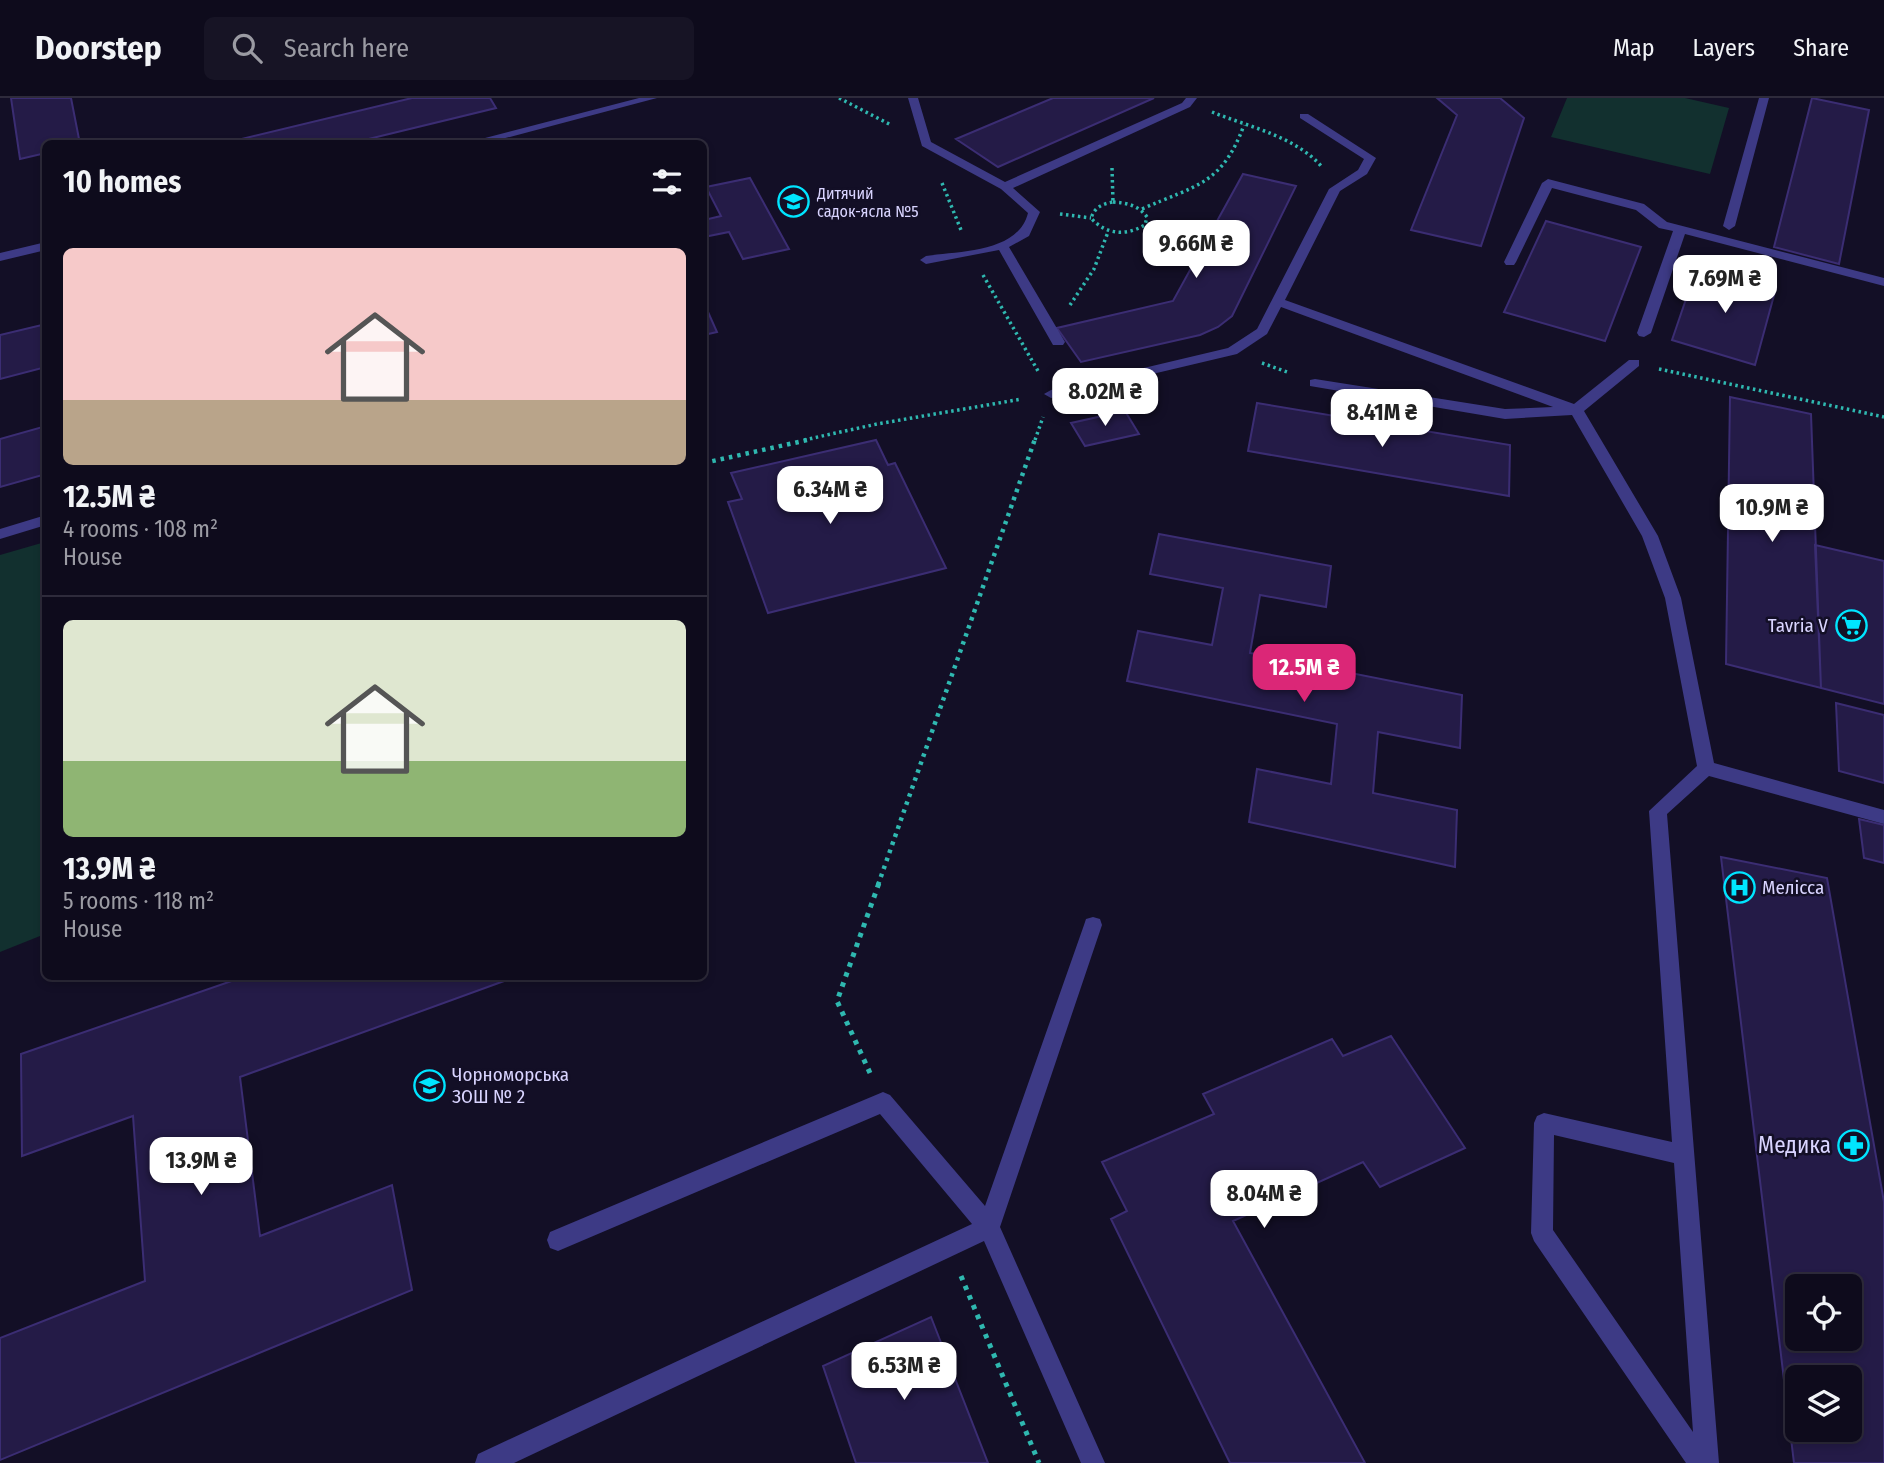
<!DOCTYPE html>
<meta charset="utf-8">
<style>
body{margin:0;font-family:"Fira Sans Condensed",sans-serif;background:#171425;color:#f1f3f6;height:100vh;display:flex;flex-direction:column;font-size:26px;white-space:nowrap}
*{box-sizing:border-box;margin:0}
p{font-size:23px;color:#9b9ba3}
.icon{flex:none;width:38px;height:38px;fill:none;stroke:currentColor;stroke-width:2;stroke-linecap:round;stroke-linejoin:round}
.map{position:relative;flex:1;overflow:hidden}
.drawer{position:absolute;left:42px;top:42px;width:665px;height:840px;display:flex;flex-direction:column;background:#0e0b1c;border-radius:10px;box-shadow:0 4px 10px #0003,0 0 0 2px #2e2b3b}
.drawer>*{flex:none}
.tools{position:absolute;left:1785px;top:1176px;display:grid;gap:14px}
.tools a{display:grid;place-items:center;width:77px;height:77px;border-radius:10px;background:#0e0b1c;box-shadow:0 4px 10px #0003,0 0 0 2px #2e2b3b;font-size:35px}
.price{position:absolute;translate:-50% -60px;padding:0 16px;border-radius:14px;background:#fff;color:#222;font-size:23px;line-height:46px;filter:drop-shadow(0 2px 4px #0008)}
.price::after{content:'';position:absolute;left:50%;top:42px;width:21px;height:16px;margin-left:-10px;background:inherit;clip-path:polygon(0 0,100% 0,50% 100%)}
.price.current{background:#db2777;color:#fff}
ul{padding:0;list-style:none}
li{display:grid;align-content:center;gap:14px;height:371px;padding:0 21px}
li+li{border-top:2px solid #2e2b3b}
li span{display:grid;place-items:center;height:217px;border-radius:10px;color:#555}
li>.icon{margin-inline-start:auto}
span .icon{width:126px;height:126px;fill:#fffc;stroke-width:1}
li b{font-size:30px}
h2{display:flex;justify-content:space-between;align-items:center;height:84px;padding:0 21px;font-size:30px}
header{display:flex;align-items:center;gap:42px;box-sizing:border-box;height:98px;padding:0 35px;background:#0e0b1c;border-bottom:2px solid #2e2b3b}
header strong{font-size:33px}
nav{display:flex;gap:38px;margin-inline-start:auto;font-size:24px}
.search{width:490px;height:63px;background:#171425;display:flex;align-items:center;gap:18px;box-sizing:border-box;padding:0 24px;border-radius:10px;color:#9b9ba3;font-size:26px}
.map>svg:first-child{display:block}
</style>
<header>
<strong>Doorstep</strong>
<div class="search"><svg class="icon" aria-label="search" viewBox="0 0 24 24"><circle cx="10" cy="10" r="6"/><path d="M15 15l6 6"/></svg>Search here</div>
<nav><a>Map</a><a>Layers</a><a>Share</a></nav>
</header>
<div class="map">
<svg width="1884" height="1365" viewBox="0 0 1884 1365">
<rect width="100%" height="100%" fill="#130f26"/>
<path fill="#12302f" d="M1567 0H1685L1729 10 1710 76 1551 39Z
M45 444V836L0 854V457Z"/>
<path fill="#241b47" stroke="#3b2d73" stroke-width="2" fill-rule="evenodd" d="M11 0H71L80 46H46V55L20 61Z
M412 0H490L496 10 348 46H221Z
M1053 0H1154L998 69 956 41Z
M1437 0H1500L1524 20 1481 148 1411 132 1457 17Z
M1812 0 1869 12 1839 166 1774 149Z
M1243 76 1296 88 1232 218 1218 229 1200 237 1081 264 1057 230 1173 203Z
M750 80 789 151 743 161 729 134 704 139V122L721 118 706 89Z
M1546 123 1641 149 1605 243 1504 214Z
M1697 169 1776 190 1755 267 1672 242Z
M704 205 717 234 704 237Z
M46 226V269L0 281V237Z
M1730 299 1811 316 1821 590 1726 566Z
M1257 305 1510 347 1509 398 1248 353Z
M1125 313 1139 336 1085 348 1071 325Z
M46 328V376L0 389V341Z
M876 342 888 367 895 365 946 470 768 515 728 404 742 401 731 375Z
M1159 436 1331 468 1326 509 1260 497 1250 555 1462 597 1460 650 1378 634 1373 695 1457 712 1455 769 1249 724 1257 671 1331 686 1337 626 1127 583 1138 533 1212 547 1223 490 1150 476Z
M1815 447 1884 463V606L1821 590Z
M1836 605 1884 617V685L1839 673Z
M1859 721 1884 727V765L1864 760Z
M1721 759 1827 780 1884 1104V1365H1794ZM1797 1188H1850V1241H1797ZM1797 1279H1850V1332H1797Z
M246 878H518L240 979 260 1138 392 1087 412 1192 0 1362V1240L145 1183 133 1018 22 1058 21 956Z
M1391 938 1465 1050 1380 1089 1363 1064 1233 1123 1365 1365H1230L1111 1121 1127 1113 1102 1064 1214 1016 1203 996 1332 941 1343 958Z
M931 1219 988 1365H856L823 1268Z"/>
<g fill="none" stroke-linecap="round" stroke-linejoin="round">
<path stroke="#2fb8b0" stroke-width="3.5" stroke-dasharray="2.5 3.5" stroke-linecap="butt" d="M839 0 891 27
M1212 14C1249 29 1295 38 1322 69
M1112 70 1113 104
M942 85 961 132
M1113 104C1127 105 1138 107 1147 119L1145 127C1126 138 1106 137 1091 120 1095 109 1102 106 1113 104Z
M1142 111C1196 87 1222 87 1244 27
M1060 116 1091 120
M983 177 1038 273
M1070 207 1094 171 1108 134
M1262 265 1290 275
M1659 271 1884 319
M804 342 877 326 1022 301
M1035 342 1043 319"/>
<path stroke="#2fb8b0" stroke-width="4.5" stroke-dasharray="3.5 5" stroke-linecap="butt" d="M704 365 812 341
M878 787 1035 341"/>
<path stroke="#2fb8b0" stroke-width="5" stroke-dasharray="4.5 6" stroke-linecap="butt" d="M870 975 837 903 879 785
M961 1178 1039 1365"/>
<path fill="#3d3a85" fill-rule="evenodd" d="M639 0H657L483 46H462Z
M908 0H918L931 44 1005 84 1182 5 1186 0H1197L1190 9 1013 90 1040 114 1029 138 1009 149 1065 244 1063 247H1053L999 152 926 166 920 162 926 158C959 153 1018 155 1028 115L1001 91 922 48Z
M1759 0H1769L1735 128 1729 132 1723 128Z
M1300 16H1308L1376 60 1367 76 1340 93 1285 202 1574 306 1629 262H1639V268L1584 313 1658 438 1681 500 1714 665 1884 712V726L1709 678 1667 716 1719 1365H1686L1534 1143 1531 1135 1534 1025 1537 1018 1544 1015 1672 1044 1649 713 1697 668 1665 500 1642 438 1572 317 1505 321 1310 288V282L1315 281 1505 311 1553 309 1281 209 1267 236 1237 256 1051 300 1044 296 1051 292 1228 250 1257 231 1329 91 1358 72 1364 61 1300 20ZM1554 1037 1674 1065 1693 1334 1553 1132Z
M1548 81 1644 106 1667 124 1884 180V188L1685 136 1651 235 1644 239 1639 238 1637 235 1673 133 1659 130 1636 112 1552 90 1516 164 1514 167H1506L1504 164 1542 85Z
M46 144V152L0 163V155Z
M46 417V427L0 441V431Z
M1093 819 1100 821 1102 827 1000 1129 1105 1365H1081L984 1143 514 1365H475L478 1356 972 1126 880 1016 558 1153 550 1150 547 1142 550 1134 883 994 890 997 985 1108 1084 827 1086 821Z"/>
</g>
<defs>
<symbol id="school-ring" viewBox="-11 -11 22 22"><circle r="9.5" fill="#130f26" stroke="#00e5ff" stroke-width="1.5"/><path d="M0-5L7-2L0 1L-7-2ZM-4 1L0 2.5L4 1V4Q0 6-4 4Z" fill="#00e5ff"/></symbol>
<symbol id="supermarket-ring" viewBox="-11 -11 22 22"><circle r="9.5" fill="#130f26" stroke="#00e5ff" stroke-width="1.5"/><path d="M-6-5.5h2.5l.6 2H6L4.5 2H-2.5L-4.4-4H-6ZM-1.5 3.2a1.3 1.3 0 1 0 .1 0ZM3 3.2a1.3 1.3 0 1 0 .1 0Z" fill="#00e5ff"/></symbol>
<symbol id="hospital-ring" viewBox="-11 -11 22 22"><circle r="9.5" fill="#130f26" stroke="#00e5ff" stroke-width="1.5"/><path d="M-5-5h3v3.5h4V-5h3V5h-3V1.5h-4V5h-3Z" fill="#00e5ff"/></symbol>
<symbol id="pharmacy-ring" viewBox="-11 -11 22 22"><circle r="9.5" fill="#130f26" stroke="#00e5ff" stroke-width="1.5"/><path d="M-2-6h4v4h4v4h-4v4h-4v-4h-4v-4h4Z" fill="#00e5ff"/></symbol>
</defs>
<g fill-rule="evenodd">
<use href="#school-ring" x="776" y="86" width="35" height="35"/>
<use href="#supermarket-ring" x="1834" y="510" width="35" height="35"/>
<use href="#hospital-ring" x="1722" y="772" width="35" height="35"/>
<use href="#school-ring" x="412" y="970" width="35" height="35"/>
<use href="#pharmacy-ring" x="1836" y="1030" width="35" height="35"/>
</g>
<g text-anchor="middle" stroke-width="5" stroke-linejoin="round" paint-order="stroke">
<g font-size="16" fill="#d9d4ff" stroke="#130f26" text-anchor="start">
<text x="817" y="101">Дитячий<tspan x="817" dy="18">садок-ясла №5</tspan></text>
</g>
<g font-size="19" fill="#d9d4ff" stroke="#130f26" text-anchor="start">
<text x="1828" y="534" text-anchor="end">Tavria V</text>
<text x="1762" y="796">Мелісса</text>
<text x="452" y="983">Чорноморська<tspan x="452" dy="22">ЗОШ № 2</tspan></text>
</g>
<g font-size="23" fill="#d9d4ff" stroke="#130f26" text-anchor="end">
<text x="1831" y="1055">Медика</text>
</g>
</g>
</svg>
<div class="tools">
<a><svg class="icon" aria-label="locate" viewBox="0 0 24 24"><circle cx="12" cy="12" r="6"/><path d="M12 2v4M12 18v4M2 12h4M18 12h4"/></svg></a>
<a><svg class="icon" aria-label="layers" viewBox="0 0 24 24"><path d="M12 4l9 5-9 5-9-5zM3 14l9 5 9-5"/></svg></a>
</div>
<b class="price" style="left:1196px;top:182px">9.66M ₴</b>
<b class="price" style="left:1725px;top:217px">7.69M ₴</b>
<b class="price" style="left:1105px;top:330px">8.02M ₴</b>
<b class="price" style="left:1382px;top:351px">8.41M ₴</b>
<b class="price" style="left:830px;top:428px">6.34M ₴</b>
<b class="price" style="left:1772px;top:446px">10.9M ₴</b>
<b class="price current" style="left:1304px;top:606px">12.5M ₴</b>
<b class="price" style="left:201px;top:1099px">13.9M ₴</b>
<b class="price" style="left:1264px;top:1132px">8.04M ₴</b>
<b class="price" style="left:904px;top:1304px">6.53M ₴</b>
<section class="drawer">
<h2>10 homes<svg class="icon" aria-label="filters" viewBox="0 0 24 24"><path d="M4 7h16M4 17h16"/><circle cx="9" cy="7" r="2"/><circle cx="15" cy="17" r="2"/></svg></h2>
<ul>
<li><span style="background:linear-gradient(#f6c9c9 70%,#b9a48a 0)"><svg class="icon" aria-label="home" viewBox="0 0 24 24"><path d="M3 11l9-7 9 7M6 9v11h12V9"/></svg></span><div><b>12.5M ₴</b><p>4 rooms · 108 m²</p><p>House</p></div></li>
<li><span style="background:linear-gradient(#dfe7d0 65%,#8fb573 0)"><svg class="icon" aria-label="home" viewBox="0 0 24 24"><path d="M3 11l9-7 9 7M6 9v11h12V9"/></svg></span><div><b>13.9M ₴</b><p>5 rooms · 118 m²</p><p>House</p></div></li>
</ul>
</section>
</div>
